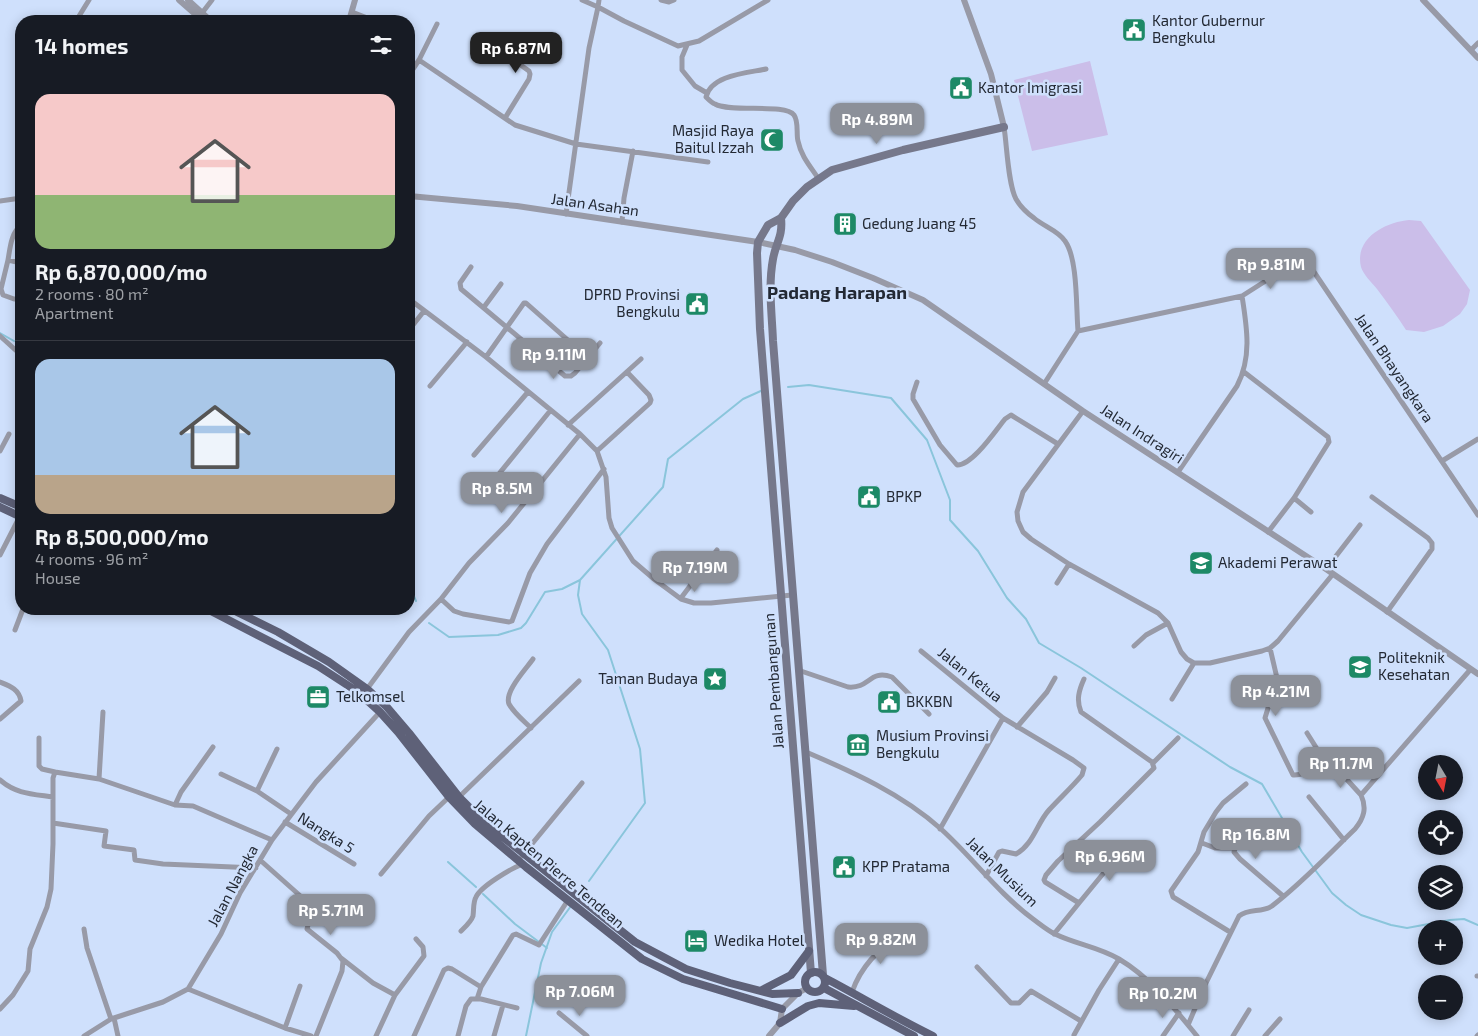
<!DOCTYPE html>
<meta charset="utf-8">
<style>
body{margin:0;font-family:"Exo 2",sans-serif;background:#242831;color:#f1f3f6;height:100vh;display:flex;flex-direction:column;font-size:19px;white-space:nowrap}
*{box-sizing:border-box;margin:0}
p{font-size:16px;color:#9ea1a6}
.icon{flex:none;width:28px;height:28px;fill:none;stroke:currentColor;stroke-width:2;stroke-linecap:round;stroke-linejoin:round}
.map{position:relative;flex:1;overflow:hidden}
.panel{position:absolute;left:15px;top:15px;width:400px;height:600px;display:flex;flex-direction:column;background:#171b24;border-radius:20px;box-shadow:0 2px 12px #0003}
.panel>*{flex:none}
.needle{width:32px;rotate:170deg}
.controls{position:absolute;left:1418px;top:755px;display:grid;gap:10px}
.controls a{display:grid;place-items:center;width:45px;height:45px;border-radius:50%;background:#171b24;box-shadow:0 2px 12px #0003;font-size:25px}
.price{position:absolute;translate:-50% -42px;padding:0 11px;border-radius:10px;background:#8c9099;color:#fff;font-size:16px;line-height:32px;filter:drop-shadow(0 1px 2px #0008)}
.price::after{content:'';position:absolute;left:50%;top:30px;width:15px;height:11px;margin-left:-8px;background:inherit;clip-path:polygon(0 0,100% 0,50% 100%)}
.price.on{background:#222;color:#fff}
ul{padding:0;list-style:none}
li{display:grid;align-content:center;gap:10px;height:265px;padding:0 20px}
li+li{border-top:1px solid #363941}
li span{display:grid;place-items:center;height:155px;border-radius:15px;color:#555}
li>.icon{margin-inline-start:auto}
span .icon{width:90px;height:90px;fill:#fffc;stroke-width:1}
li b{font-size:21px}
h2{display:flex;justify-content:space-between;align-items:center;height:60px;padding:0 20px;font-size:21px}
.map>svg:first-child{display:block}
</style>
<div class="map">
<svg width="1478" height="1036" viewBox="0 0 1478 1036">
<rect width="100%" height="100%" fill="#cfe0fc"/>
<path fill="#cbbee9" d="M1090 61 1108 135 1032 151 1014 80Z
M1409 220 1421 221 1470 290 1467 304 1460 314 1443 326 1424 332 1406 330C1397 316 1387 302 1377 289 1372 283 1363 274 1361 267 1354 238 1386 222 1409 220Z"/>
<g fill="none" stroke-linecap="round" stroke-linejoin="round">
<path stroke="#8ac5db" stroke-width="2" d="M0 333 14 341
M788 387 809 385 891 398 927 440 950 500V520L978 551 1007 598 1026 619 1039 643 1081 668 1230 767 1262 784 1302 852 1332 893 1346 905 1361 915 1391 925 1407 928 1450 920 1464 919 1478 925
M409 585 416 601
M429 623 449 637 498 635 521 628 526 623 545 592 562 589 580 580
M448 862 476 887
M589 881 645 803 640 749 608 650 582 614 578 595 580 580 663 487 668 459 743 399 763 390
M483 894 515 924 547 948
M526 1036 541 963 552 932 571 906"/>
<path stroke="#989aa7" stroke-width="5" d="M599 0 598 7 624 21 678 46 699 41 768 0
M661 0 669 2 674 0
M352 12 375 21
M202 13 212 0
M76 21 89 0
M483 38 529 71 530 74 529 79 505 118
M687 45 682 57V70L695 86 707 93
M1471 50 1478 43
M419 60 515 125 576 144 708 162
M766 69C747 73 711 75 706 97 709 100 712 103 715 104 731 113 785 103 794 115 799 122 796 134 798 141 801 156 810 166 818 178
M409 75 419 60 437 24
M1004 127C1007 146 1008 184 1016 199 1020 206 1027 213 1034 218 1043 226 1059 231 1065 241 1078 259 1076 308 1078 331
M0 201 21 198
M566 214 589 48 598 7 582 0
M622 222 624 198 633 151
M8 260C10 249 11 232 21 226
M21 263 8 260 1 289 3 295 14 299H18L21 295
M471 267 460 283 461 289 565 376H571L575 373 600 343
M409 299 486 357 580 434 597 451 606 477 609 518 612 528 633 561 654 579 681 599 694 603H711L792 595
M484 307 501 284
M409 330 424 311
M0 336 21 355
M486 357 524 303H526L587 357
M1244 372 1328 437 1329 442 1294 498 1268 532
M917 382 913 394V399L940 445 957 465C972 466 996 430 1005 419L1011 415 1058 444
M1044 384 1078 331 1242 296 1286 268 1302 264 1312 269 1478 515
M430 386 467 342
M1083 411 1023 492 1017 512 1018 521 1023 532 1031 539 1069 564 1158 613 1168 623 1181 652 1187 659 1194 663H1210L1262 651 1270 648 1278 641 1333 574
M568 425 641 359
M0 451 9 434
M597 451 650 403 651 400 649 395 627 372
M474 455 528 392
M1442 461 1478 439
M1178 472 1237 386C1252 357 1247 328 1242 296
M498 475 550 411
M1372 497 1428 538 1432 543V549L1387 612
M1294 498 1311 512
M0 555 20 516
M1326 569 1360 525
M1057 583 1069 564
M681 598 717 550
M441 599 454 611 463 614 509 622 512 621 530 573 547 544 604 469
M15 630 23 609
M1134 646 1146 635 1168 623
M1270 648 1280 691 1268 708 1265 718 1293 775C1304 776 1315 766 1324 760L1307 733
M921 651 1003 718 1073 760 1084 768 1082 775C1072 787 1060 798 1049 810 1037 823 1033 845 1016 854L1002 851 999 852 986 876
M798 670 848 687C870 689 869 669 892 677L929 714
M0 682C10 686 19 689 21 701L0 719
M367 689 409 632 441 599 469 563 508 523 580 434
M1172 699 1194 663
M1017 727 1047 692 1055 678
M531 728C524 721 514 713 509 704 504 692 526 669 533 659
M39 738V766L42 769 55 772
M806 752C853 772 902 794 941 829 973 858 998 893 1033 919 1040 924 1047 930 1055 934 1075 944 1099 947 1119 959 1151 978 1174 1008 1197 1036
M1331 762 1361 795
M1153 763 1178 738
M221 774 257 791 291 814
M99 779 103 712
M0 780C16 794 32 794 53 797
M257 791 277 749
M459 797 579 681
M1309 797 1344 840
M175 805 181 792 213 747
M285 822 354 864
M53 823 106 831 104 846 134 850 135 860 163 864 256 868
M1266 828C1253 835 1238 835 1234 852L1240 859 1283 896
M940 829 1003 718
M1202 843 1215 848H1235
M522 856 582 783
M260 860 315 909 316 914 309 921 307 929 337 953 343 961 342 971 316 1036
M381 874 429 816 449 797
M1079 903 1125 847
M84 929 87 948 111 1019
M461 931C465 927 471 922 473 916 474 909 473 902 476 897 481 886 512 868 523 864
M1230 932 1173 897 1171 891 1198 852 1204 832 1216 812 1223 803 1246 784
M1054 934 1079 903 1045 882 1044 880 1046 875 1058 861 1100 822 1154 768 1152 762 1081 712C1076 700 1079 690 1084 679
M341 958 373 983 395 995
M977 967 1011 1003H1019L1031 991 1081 1021
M1477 976H1478
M188 989 285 1028 311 1036
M852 992C861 966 880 947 904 933
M477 999 481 987 513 935 516 934 539 945 568 900
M0 1009 13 995 28 971 30 949 47 907 51 889 53 844V778L55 772 99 779 175 805 193 806 272 840
M559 1013 587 1036
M114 1018 118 1036
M1188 1025 1205 985 1239 916C1249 908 1261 913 1272 906 1302 883 1328 855 1355 829 1364 818 1367 808 1361 795L1470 670
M285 1028 300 986
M1074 1035 1099 990 1119 959
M84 1036 111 1019 163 1002 188 989 221 934 240 893 272 840 316 782 380 712
M376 1036 395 995 424 956 423 947 416 939
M414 1036 444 970 448 968 452 969 481 987
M458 1036 466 1006 471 999H481L517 1008
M494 1036 503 1005
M1163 1036 1179 1013
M1233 1036 1249 1010
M1265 1036 1280 1019
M1477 1036 1478 1035"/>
<path stroke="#989aa7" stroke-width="6" d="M179 0 203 21
M188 0 211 21
M964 0 991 74 1004 127
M1423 0 1478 58
M349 21 355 0
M409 196 517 206 758 242 795 250 832 262 873 278 923 300 1083 411 1326 569 1478 674
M769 1036 780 1023 782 1009 798 993 807 988"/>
<path stroke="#76788b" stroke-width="8" d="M781 218C783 237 776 242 773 259 768 286 772 315 773 341L823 975
M811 973 760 329 757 253 758 242 768 225 781 218 793 201 807 187 832 170 903 150 1004 127"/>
<path stroke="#5e6178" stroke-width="8" d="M0 498 21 507
M0 507 21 517
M207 609 318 666 358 692 380 712 398 732 449 797 475 824 526 867 642 959 683 979 782 1009
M231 609 278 632 329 662 367 689 386 706 409 733 459 797 484 822 635 942 686 969 730 983 772 994 798 993
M805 982a10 10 0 1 1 20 0a10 10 0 1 1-20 0Z
M825 978C861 997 896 1018 933 1036
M824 988 914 1036
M762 990 791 975 809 951
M780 1023 808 1006 819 1003 854 1006"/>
</g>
<defs>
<symbol id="civic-square" viewBox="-11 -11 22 22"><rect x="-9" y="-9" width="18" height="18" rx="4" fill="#1d8966" stroke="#cfe0fc"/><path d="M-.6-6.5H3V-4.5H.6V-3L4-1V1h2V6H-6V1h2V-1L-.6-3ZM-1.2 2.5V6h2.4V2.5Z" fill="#fff"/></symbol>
<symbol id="mosque-square" viewBox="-11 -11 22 22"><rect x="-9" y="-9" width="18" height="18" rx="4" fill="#1d8966" stroke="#cfe0fc"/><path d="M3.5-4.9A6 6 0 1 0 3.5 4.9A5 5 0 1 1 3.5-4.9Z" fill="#fff"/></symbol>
<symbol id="building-square" viewBox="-11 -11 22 22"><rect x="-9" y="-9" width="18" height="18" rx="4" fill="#1d8966" stroke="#cfe0fc"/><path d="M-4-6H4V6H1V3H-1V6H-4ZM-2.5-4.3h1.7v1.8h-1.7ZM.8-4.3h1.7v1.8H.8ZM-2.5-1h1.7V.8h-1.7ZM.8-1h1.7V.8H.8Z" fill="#fff"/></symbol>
<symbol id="university-square" viewBox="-11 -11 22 22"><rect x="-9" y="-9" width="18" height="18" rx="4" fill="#1d8966" stroke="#cfe0fc"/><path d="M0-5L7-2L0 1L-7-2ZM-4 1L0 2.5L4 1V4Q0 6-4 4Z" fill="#fff"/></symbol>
<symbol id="sight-square" viewBox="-11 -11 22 22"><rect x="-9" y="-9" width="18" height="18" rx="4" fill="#1d8966" stroke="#cfe0fc"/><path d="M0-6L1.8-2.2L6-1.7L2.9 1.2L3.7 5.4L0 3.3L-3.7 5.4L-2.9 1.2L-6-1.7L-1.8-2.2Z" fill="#fff"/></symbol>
<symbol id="office-square" viewBox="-11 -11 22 22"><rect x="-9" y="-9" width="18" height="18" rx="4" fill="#1d8966" stroke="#cfe0fc"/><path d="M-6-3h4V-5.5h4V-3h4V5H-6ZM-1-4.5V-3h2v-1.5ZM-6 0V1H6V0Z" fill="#fff"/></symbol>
<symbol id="museum-square" viewBox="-11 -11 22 22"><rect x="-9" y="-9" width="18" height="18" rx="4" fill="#1d8966" stroke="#cfe0fc"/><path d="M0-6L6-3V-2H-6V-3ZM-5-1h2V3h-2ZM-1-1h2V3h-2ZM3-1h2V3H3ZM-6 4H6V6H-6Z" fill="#fff"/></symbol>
<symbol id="hotel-square" viewBox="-11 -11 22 22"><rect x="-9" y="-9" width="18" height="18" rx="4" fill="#1d8966" stroke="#cfe0fc"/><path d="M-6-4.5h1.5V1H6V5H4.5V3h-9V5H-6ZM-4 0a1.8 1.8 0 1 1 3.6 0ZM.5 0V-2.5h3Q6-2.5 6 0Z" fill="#fff"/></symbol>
</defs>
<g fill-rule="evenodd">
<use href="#civic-square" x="1120" y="16" width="28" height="28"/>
<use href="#civic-square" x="947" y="74" width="28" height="28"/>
<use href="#mosque-square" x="758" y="126" width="28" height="28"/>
<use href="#building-square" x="831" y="210" width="28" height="28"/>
<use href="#civic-square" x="683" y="290" width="28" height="28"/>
<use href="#civic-square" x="855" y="483" width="28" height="28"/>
<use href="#university-square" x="1187" y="549" width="28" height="28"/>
<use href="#university-square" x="1346" y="653" width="28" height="28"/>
<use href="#sight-square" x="701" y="665" width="28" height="28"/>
<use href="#office-square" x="304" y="683" width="28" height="28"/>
<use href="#civic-square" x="875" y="688" width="28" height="28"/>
<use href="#museum-square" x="844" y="731" width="28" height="28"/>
<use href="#civic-square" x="830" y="853" width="28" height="28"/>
<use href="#hotel-square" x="682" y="927" width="28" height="28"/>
</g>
<g text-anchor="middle" stroke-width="5" stroke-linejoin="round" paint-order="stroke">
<g font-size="15" fill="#232934" stroke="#cfe0fc" text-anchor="start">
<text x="1152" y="26">Kantor Gubernur<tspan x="1152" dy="17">Bengkulu</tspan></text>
<text x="978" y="93">Kantor Imigrasi</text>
<text x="754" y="136" text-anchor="end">Masjid Raya<tspan x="754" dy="17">Baitul Izzah</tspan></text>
<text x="862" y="229">Gedung Juang 45</text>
<text x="680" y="300" text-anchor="end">DPRD Provinsi<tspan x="680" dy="17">Bengkulu</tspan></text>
<text x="886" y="502">BPKP</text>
<text x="1218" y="568">Akademi Perawat</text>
<text x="1378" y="663">Politeknik<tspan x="1378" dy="17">Kesehatan</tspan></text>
<text x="698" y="684" text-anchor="end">Taman Budaya</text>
<text x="336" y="702">Telkomsel</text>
<text x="906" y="707">BKKBN</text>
<text x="876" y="741">Musium Provinsi<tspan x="876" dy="17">Bengkulu</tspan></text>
<text x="862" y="872">KPP Pratama</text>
<text x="714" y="946">Wedika Hotel</text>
</g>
<g font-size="15" fill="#232934" stroke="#cfe0fc">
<text transform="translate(595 205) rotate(8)" y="5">Jalan Asahan</text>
<text transform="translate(1394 368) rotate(56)" y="5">Jalan Bhayangkara</text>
<text transform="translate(1142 434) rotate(33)" y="5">Jalan Indragiri</text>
<text transform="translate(970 675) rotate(39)" y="5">Jalan Ketua</text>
<text transform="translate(774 681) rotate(-94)" y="5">Jalan Pembangunan</text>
<text transform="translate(326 833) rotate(32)" y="5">Nangka 5</text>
<text transform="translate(549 864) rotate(40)" y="5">Jalan Kapten Pierre Tendean</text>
<text transform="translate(1002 872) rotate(44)" y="5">Jalan Musium</text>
<text transform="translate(233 886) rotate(-62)" y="5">Jalan Nangka</text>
</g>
<g font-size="18" font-weight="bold" fill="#232934" stroke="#cfe0fc">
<text x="837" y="299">Padang Harapan</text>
</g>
</g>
</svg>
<div class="controls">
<a><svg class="needle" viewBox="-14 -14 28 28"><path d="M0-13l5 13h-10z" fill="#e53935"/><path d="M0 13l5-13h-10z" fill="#9ea1a6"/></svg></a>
<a><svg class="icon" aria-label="locate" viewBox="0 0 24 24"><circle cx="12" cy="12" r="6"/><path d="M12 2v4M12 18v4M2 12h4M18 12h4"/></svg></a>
<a><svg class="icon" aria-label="layers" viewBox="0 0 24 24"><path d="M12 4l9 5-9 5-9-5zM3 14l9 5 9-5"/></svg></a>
<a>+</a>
<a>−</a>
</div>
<b class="price on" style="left:516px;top:74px">Rp 6.87M</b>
<b class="price" style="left:877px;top:145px">Rp 4.89M</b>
<b class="price" style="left:1271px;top:290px">Rp 9.81M</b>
<b class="price" style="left:554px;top:380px">Rp 9.11M</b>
<b class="price" style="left:502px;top:514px">Rp 8.5M</b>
<b class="price" style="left:695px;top:593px">Rp 7.19M</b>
<b class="price" style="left:1276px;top:717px">Rp 4.21M</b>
<b class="price" style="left:1341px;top:789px">Rp 11.7M</b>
<b class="price" style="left:1256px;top:860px">Rp 16.8M</b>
<b class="price" style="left:1110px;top:882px">Rp 6.96M</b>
<b class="price" style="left:331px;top:936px">Rp 5.71M</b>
<b class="price" style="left:881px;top:965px">Rp 9.82M</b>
<b class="price" style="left:580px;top:1017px">Rp 7.06M</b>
<b class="price" style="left:1163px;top:1019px">Rp 10.2M</b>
<section class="panel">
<h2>14 homes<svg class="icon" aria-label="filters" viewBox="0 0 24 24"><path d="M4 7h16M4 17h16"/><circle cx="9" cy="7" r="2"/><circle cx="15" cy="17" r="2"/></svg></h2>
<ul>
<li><span style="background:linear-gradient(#f6c9c9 65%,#8fb573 0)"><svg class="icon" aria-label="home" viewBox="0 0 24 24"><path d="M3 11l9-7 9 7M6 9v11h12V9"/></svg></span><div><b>Rp 6,870,000/mo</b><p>2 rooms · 80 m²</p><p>Apartment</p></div></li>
<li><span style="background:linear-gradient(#a9c7e8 75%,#b9a48a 0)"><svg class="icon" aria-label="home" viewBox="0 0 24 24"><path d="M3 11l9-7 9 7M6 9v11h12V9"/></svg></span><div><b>Rp 8,500,000/mo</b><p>4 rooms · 96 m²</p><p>House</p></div></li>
</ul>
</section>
</div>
